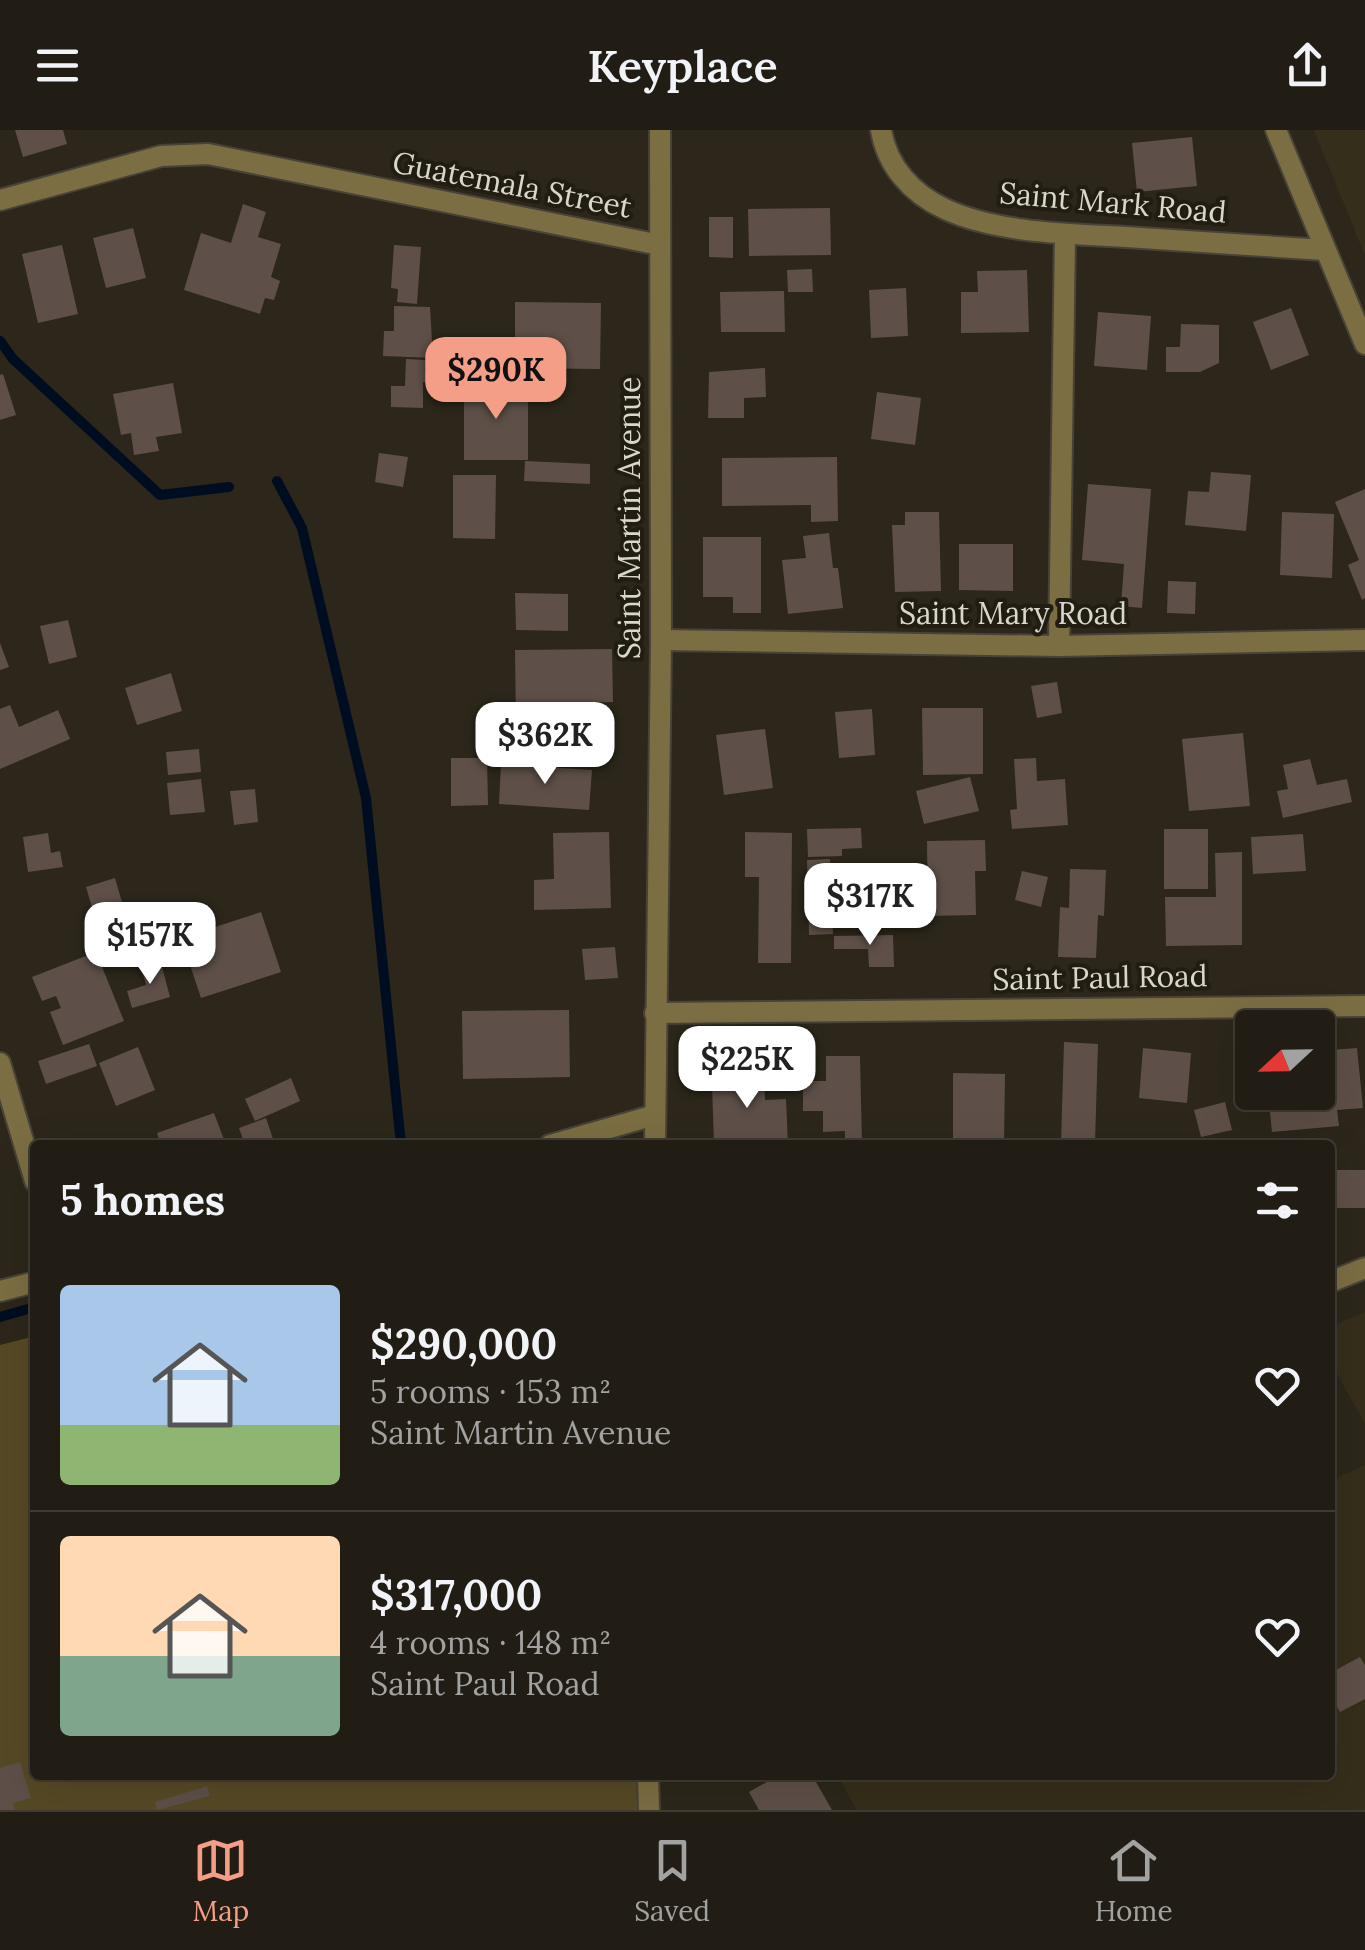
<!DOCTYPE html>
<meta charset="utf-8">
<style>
body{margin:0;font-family:Lora,serif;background:#29261d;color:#f1f3f6;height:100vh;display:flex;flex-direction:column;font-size:38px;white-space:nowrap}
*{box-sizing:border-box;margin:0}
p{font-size:32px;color:#a2a2a0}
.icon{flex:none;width:55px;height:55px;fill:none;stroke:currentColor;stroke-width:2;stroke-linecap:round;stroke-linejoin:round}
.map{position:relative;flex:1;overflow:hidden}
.drawer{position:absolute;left:30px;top:1010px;width:1305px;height:640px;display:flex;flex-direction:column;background:#211d14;border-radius:10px;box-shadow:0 10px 40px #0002,0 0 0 2px #3e3b34}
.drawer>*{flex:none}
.needle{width:65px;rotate:248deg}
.buttons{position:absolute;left:1235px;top:880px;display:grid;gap:20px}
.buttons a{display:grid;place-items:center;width:100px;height:100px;border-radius:10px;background:#211d14;box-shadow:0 10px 40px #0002,0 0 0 2px #3e3b34;font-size:50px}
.price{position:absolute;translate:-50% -85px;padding:0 22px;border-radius:20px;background:#fff;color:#222;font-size:32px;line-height:65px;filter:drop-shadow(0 2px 5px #0008)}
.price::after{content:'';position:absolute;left:50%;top:60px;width:30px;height:22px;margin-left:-15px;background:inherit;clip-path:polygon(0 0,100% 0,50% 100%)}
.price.selected{background:#f49e88;color:#111}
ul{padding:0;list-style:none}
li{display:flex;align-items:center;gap:30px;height:250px;padding:0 30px}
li+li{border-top:2px solid #3e3b34}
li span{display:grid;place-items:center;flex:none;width:280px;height:200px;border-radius:10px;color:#555}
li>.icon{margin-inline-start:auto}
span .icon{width:120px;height:120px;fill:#fffc;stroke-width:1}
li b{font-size:42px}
h2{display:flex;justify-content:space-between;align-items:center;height:120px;padding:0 30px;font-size:42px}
header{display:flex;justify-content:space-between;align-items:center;height:130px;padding:0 30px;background:#211d14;font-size:45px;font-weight:600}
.tab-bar{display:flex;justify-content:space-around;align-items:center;height:140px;border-top:2px solid #3e3b34;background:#211d14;font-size:28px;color:#a2a2a0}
.tab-bar a{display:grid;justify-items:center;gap:5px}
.tab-bar .selected{color:#f49e88}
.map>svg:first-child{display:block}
</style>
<header><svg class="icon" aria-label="menu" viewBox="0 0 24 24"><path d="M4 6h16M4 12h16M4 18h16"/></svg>Keyplace<svg class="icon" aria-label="share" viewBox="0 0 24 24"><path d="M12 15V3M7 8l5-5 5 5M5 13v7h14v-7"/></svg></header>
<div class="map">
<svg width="1365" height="1680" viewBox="0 0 1365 1680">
<rect width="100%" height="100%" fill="#2c271a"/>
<path fill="#352e1a" d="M1314 0H1365V125L1359 111Z
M1365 1182V1294L1330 1231V1197Z
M1365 1335V1680H857L837 1645H1330V1351Z"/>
<path fill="#564925" d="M35 1206V1645H637V1680H0V1215Z"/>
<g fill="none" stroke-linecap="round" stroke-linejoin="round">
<path stroke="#000d20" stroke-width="10" d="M0 211 13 229 160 365 229 357
M277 351 302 398 366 668 401 1015
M0 1187 35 1177"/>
</g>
<path fill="#5e5048" d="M15 0H63L67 14 23 27Z
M1192 7 1197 56 1137 62 1132 13Z
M243 74 266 82 258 107 281 114 271 147 280 151 274 170 265 168 260 184 184 160 201 103 231 113Z
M830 78 831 125 749 126 748 79Z
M709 87H733V128L709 127Z
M133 98 146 148 106 158 93 108Z
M62 115 78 184 38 193 22 124Z
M394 115 421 117 417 174 397 172 398 159 391 158Z
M812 139 813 162H788L787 140Z
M1027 140 1029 202 961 203V162H978L977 141Z
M906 158 908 206 871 208 869 160Z
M784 161 785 202H721L720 162Z
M515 172 601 173 600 239 515 238Z
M394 176 430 177 433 228 383 226 384 201H394Z
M1291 178 1309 225 1271 240 1253 192Z
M1098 182 1151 186 1147 240 1094 236Z
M1181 194 1219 195V233L1200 242H1166V217H1180Z
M406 229 426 230 425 242H431L430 253 423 252V278L391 277V256H405Z
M765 238 766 267 744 268V288H708L709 242Z
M3 244 16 285 0 290V245Z
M173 253 182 303 156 307 159 321 134 325 131 303 121 305 113 264Z
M464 253H528V330H464Z
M877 262 921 268 915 315 871 309Z
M379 323 408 327 403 357 375 352Z
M837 327 838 391 811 392V375L722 376V328Z
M525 331 590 334V354L524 351Z
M1211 342 1251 345 1246 401 1185 395 1188 361 1209 362Z
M453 345H496L495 409 453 408Z
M1088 354 1151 359 1142 478 1121 476 1124 434 1082 430Z
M1365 359V468L1362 470 1348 435 1359 430 1335 372Z
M905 382H939L941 461 895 462 892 395H905Z
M1282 382 1334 384 1332 448 1280 445Z
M829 403 833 438H838L843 478 788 484 782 430 806 428 803 406Z
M703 407H761V483H733V467H703Z
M959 414H1013V461L959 460Z
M1168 451 1196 452 1195 484 1167 483Z
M515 463 568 464V501L516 500Z
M68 490 77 527 49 534 40 496Z
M0 513 9 537 0 540Z
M612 519 613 572 580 573 579 595 516 596 515 520Z
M171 543 182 581 137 595 125 558Z
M1057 552 1062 583 1037 588 1031 556Z
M10 575 19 597 58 580 70 609 0 639V579Z
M922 578H983V644L923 645Z
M872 579 875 625 839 628 835 582Z
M765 599 773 658 724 665 716 605Z
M1243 603 1250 676 1189 681 1182 609Z
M199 619 201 642 168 645 166 622Z
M451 628H487L488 675 451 676Z
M1036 628 1037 651 1065 649 1068 695 1012 699 1010 680 1017 679 1014 629Z
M1310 629 1317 655 1347 649 1352 672 1283 688 1277 661 1288 659 1283 635Z
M501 634 592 640 589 680 499 674Z
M970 647 979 681 924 694 916 661Z
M201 649 205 682 170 685 167 653Z
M255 659 258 692 234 695 230 661Z
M861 698 862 718 842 719V726L808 727 807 699Z
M1164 699H1208V759H1164Z
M609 702 611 778 534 780V750L554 749 553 703Z
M745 702 792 703 791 833H758L759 747H745Z
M48 703 51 723 60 721 63 737 28 742 23 707Z
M1303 704 1306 741 1253 744 1251 707Z
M985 710 986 741H975L976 785 928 786 927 711Z
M1242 722V815L1166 816 1165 767H1216L1215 723Z
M830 729 833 804 809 805 807 730Z
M1070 739 1106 740 1104 786 1098 785 1096 828 1058 827 1060 777 1069 778Z
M1022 741 1048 747 1041 777 1015 770Z
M115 748 126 786 97 794 86 757Z
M261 782 281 842 201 868 181 808Z
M893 805 894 837H869L868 819H834V806Z
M615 817 618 848 585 850 582 819Z
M96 822 124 891 63 915 50 882 61 878 56 866 42 871 32 847Z
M161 833 170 867 132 878 127 861 146 855 141 838Z
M569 880 570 947 463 949 462 881Z
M1064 912 1098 914 1095 1013 1061 1012Z
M89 914 97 936 46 954 38 931Z
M138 917 155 960 116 976 99 933Z
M1143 918 1191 923 1187 973 1139 968Z
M1357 918 1363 978 1337 980 1339 996 1272 1002 1268 962H1318V921Z
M826 926H860L862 1014H845V1001L823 1002V981H803V951H826Z
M764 939 765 970 786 969 788 1015H714L712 955H719L718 941Z
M953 943 1005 944 1004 1015H953Z
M291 948 300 971 255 991 245 969Z
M1225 972 1232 1000 1201 1007 1194 980Z
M214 983 226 1015H161L157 1003Z
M266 988 275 1015H245L239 998Z
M1330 1040H1365V1078H1330Z
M1360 1527 1365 1535V1569L1340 1582 1330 1564V1543Z
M20 1632 31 1668 13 1673 15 1680H0V1638Z
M779 1645H812L832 1680H759L749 1662Z
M207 1656 210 1666 157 1680 155 1672Z"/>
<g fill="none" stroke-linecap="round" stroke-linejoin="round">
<defs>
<path id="minor" d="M881 0C887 36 912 64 945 79 996 103 1071 104 1126 107 1192 111 1258 116 1324 120
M1276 0 1365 214
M0 70 161 26 208 24 660 115
M661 510 1059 516 1365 510
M1059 516 1065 104
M655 883 1365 876
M0 933 35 1051
M550 1015 655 985
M1330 1152 1365 1138
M0 1161 35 1152"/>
<path id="tertiary" d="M655 1015 661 510 660 0
M648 1645 649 1680"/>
</defs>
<use href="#minor" stroke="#484337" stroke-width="24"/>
<use href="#tertiary" stroke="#484337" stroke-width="24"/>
<use href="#minor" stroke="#7c6e43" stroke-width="20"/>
<use href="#tertiary" stroke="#7c6e43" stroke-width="20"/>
</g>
<g text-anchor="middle" stroke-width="8" stroke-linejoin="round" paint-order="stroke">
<g font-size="30" fill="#d9d6cd" stroke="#221d11">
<text transform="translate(512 55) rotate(11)" y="10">Guatemala Street</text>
<text transform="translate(1113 73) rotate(5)" y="10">Saint Mark Road</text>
<text transform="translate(630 388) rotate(-90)" y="10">Saint Martin Avenue</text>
<text x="1013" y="494">Saint Mary Road</text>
<text transform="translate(1100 848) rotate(-1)" y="10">Saint Paul Road</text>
</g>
</g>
</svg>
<div class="buttons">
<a><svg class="needle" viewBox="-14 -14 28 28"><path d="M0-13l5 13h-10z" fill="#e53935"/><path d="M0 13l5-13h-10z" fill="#a2a2a0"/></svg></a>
</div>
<b class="price selected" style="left:496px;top:292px">$290K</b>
<b class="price" style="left:545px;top:657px">$362K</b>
<b class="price" style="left:870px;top:818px">$317K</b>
<b class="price" style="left:150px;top:857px">$157K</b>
<b class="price" style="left:747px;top:981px">$225K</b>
<section class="drawer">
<h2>5 homes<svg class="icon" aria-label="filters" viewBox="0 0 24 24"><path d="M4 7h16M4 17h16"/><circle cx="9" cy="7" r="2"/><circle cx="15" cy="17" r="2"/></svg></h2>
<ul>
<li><span style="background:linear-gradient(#a9c7e8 70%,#8fb573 0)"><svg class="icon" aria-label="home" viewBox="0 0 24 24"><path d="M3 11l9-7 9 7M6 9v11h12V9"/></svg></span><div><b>$290,000</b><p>5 rooms · 153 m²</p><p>Saint Martin Avenue</p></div><svg class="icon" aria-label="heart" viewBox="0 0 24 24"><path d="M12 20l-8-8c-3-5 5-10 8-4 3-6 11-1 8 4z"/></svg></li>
<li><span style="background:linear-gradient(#ffd9b3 60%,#7fa58c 0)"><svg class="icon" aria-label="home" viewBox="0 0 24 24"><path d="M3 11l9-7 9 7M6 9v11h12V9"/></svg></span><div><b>$317,000</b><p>4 rooms · 148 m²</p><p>Saint Paul Road</p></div><svg class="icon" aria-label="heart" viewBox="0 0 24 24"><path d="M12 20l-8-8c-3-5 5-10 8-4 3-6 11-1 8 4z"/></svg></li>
</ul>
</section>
</div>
<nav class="tab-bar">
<a class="selected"><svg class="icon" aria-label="map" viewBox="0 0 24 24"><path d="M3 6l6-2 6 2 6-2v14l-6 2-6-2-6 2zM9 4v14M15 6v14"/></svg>Map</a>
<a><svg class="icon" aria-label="saved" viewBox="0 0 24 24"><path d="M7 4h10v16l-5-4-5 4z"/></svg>Saved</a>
<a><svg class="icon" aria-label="home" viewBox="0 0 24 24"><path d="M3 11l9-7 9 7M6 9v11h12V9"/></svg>Home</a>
</nav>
